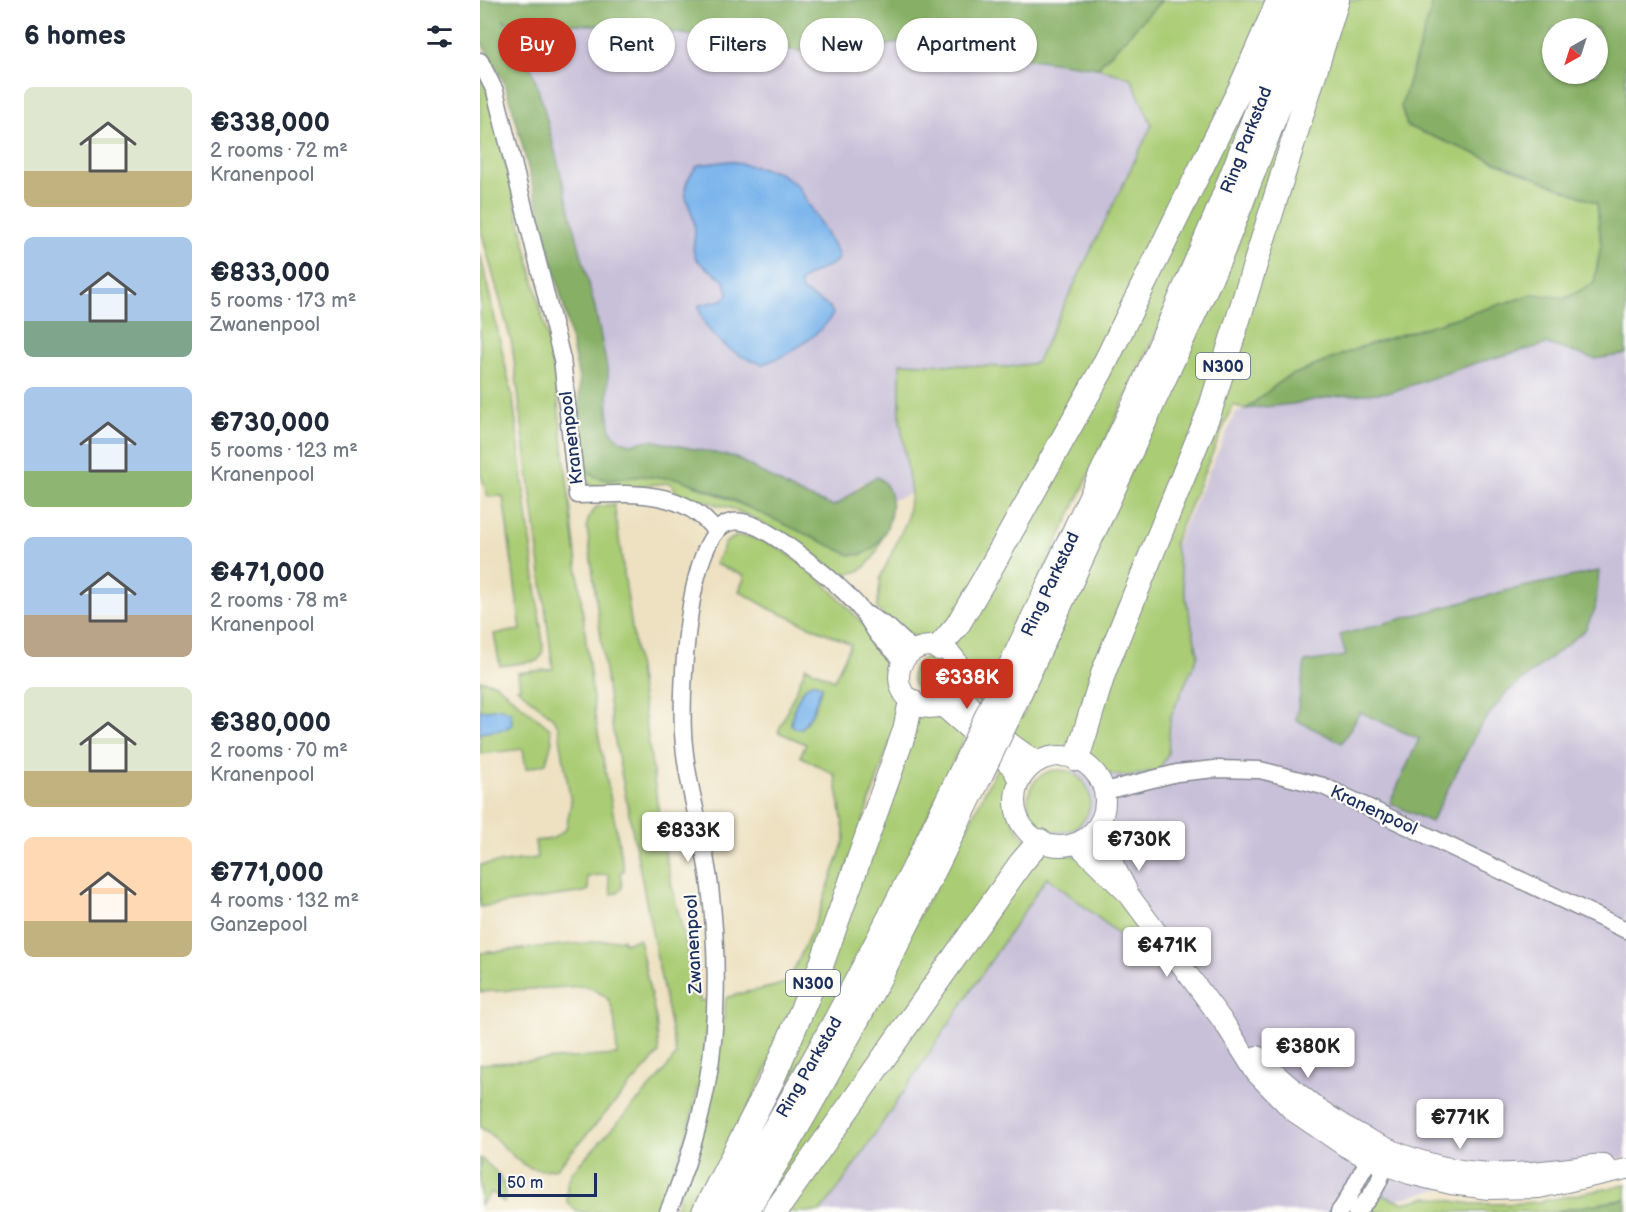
<!DOCTYPE html>
<meta charset="utf-8">
<style>
body{margin:0;font-family:"Balsamiq Sans",sans-serif;background:#f6f6f7;color:#1f2937;height:100vh;display:flex;flex-direction:column;font-size:22px;white-space:nowrap}
*{box-sizing:border-box;margin:0}
p{font-size:20px;color:#747a83}
.icon{flex:none;width:33px;height:33px;fill:none;stroke:currentColor;stroke-width:2;stroke-linecap:round;stroke-linejoin:round}
.map{position:relative;flex:1;overflow:hidden}
.side{display:flex;flex-direction:column;background:#fff;width:480px}
.side>*{flex:none}
.banner{position:absolute;left:18px;top:18px;width:570px;height:54px;display:flex;gap:12px}
.needle{width:39px;rotate:219deg}
.buttons{position:absolute;left:1062px;top:18px;display:grid;gap:12px}
.buttons a{display:grid;place-items:center;width:66px;height:66px;border-radius:50%;background:#fff;box-shadow:0 2px 4px #0004;font-size:30px}
.scale{position:absolute;left:18px;bottom:15px;width:99px;box-sizing:border-box;padding-left:6px;border:3px solid #1b2f5e;border-top:0;font-size:16px;line-height:21px;white-space:nowrap;color:#1b2f5e;-webkit-text-stroke:4px #fdfcf7;paint-order:stroke}
.price{position:absolute;translate:-50% -51px;padding:0 14px;border-radius:6px;background:#fff;color:#222;font-size:20px;line-height:39px;filter:drop-shadow(0 2px 3px #0008)}
.price::after{content:'';position:absolute;left:50%;top:36px;width:18px;height:14px;margin-left:-9px;background:inherit;clip-path:polygon(0 0,100% 0,50% 100%)}
.price.selected{background:#c8321e;color:#fff}
ul{padding:0;list-style:none}
li{display:flex;align-items:center;gap:18px;height:150px;padding:0 24px}
li span{display:grid;place-items:center;flex:none;width:168px;height:120px;border-radius:9px;color:#555}
li>.icon{margin-inline-start:auto}
span .icon{width:72px;height:72px;fill:#fffc;stroke-width:1}
li b{font-size:26px}
h2{display:flex;justify-content:space-between;align-items:center;height:72px;padding:0 24px;font-size:26px}
.chip{padding:0 21px;border-radius:27px;background:#fff;box-shadow:0 2px 4px #0004;font-size:21px;line-height:54px}
.chip.selected{background:#c8321e;color:#fff}
main{display:flex;flex:1;min-height:0}
.map>svg:first-child{display:block}
</style>
<main>
<section class="side">
<h2>6 homes<svg class="icon" aria-label="filters" viewBox="0 0 24 24"><path d="M4 7h16M4 17h16"/><circle cx="9" cy="7" r="2"/><circle cx="15" cy="17" r="2"/></svg></h2>
<ul>
<li><span style="background:linear-gradient(#dfe7d0 70%,#c2b280 0)"><svg class="icon" aria-label="home" viewBox="0 0 24 24"><path d="M3 11l9-7 9 7M6 9v11h12V9"/></svg></span><div><b>€338,000</b><p>2 rooms · 72 m²</p><p>Kranenpool</p></div></li>
<li><span style="background:linear-gradient(#a9c7e8 70%,#7fa58c 0)"><svg class="icon" aria-label="home" viewBox="0 0 24 24"><path d="M3 11l9-7 9 7M6 9v11h12V9"/></svg></span><div><b>€833,000</b><p>5 rooms · 173 m²</p><p>Zwanenpool</p></div></li>
<li><span style="background:linear-gradient(#a9c7e8 70%,#8fb573 0)"><svg class="icon" aria-label="home" viewBox="0 0 24 24"><path d="M3 11l9-7 9 7M6 9v11h12V9"/></svg></span><div><b>€730,000</b><p>5 rooms · 123 m²</p><p>Kranenpool</p></div></li>
<li><span style="background:linear-gradient(#a9c7e8 65%,#b9a48a 0)"><svg class="icon" aria-label="home" viewBox="0 0 24 24"><path d="M3 11l9-7 9 7M6 9v11h12V9"/></svg></span><div><b>€471,000</b><p>2 rooms · 78 m²</p><p>Kranenpool</p></div></li>
<li><span style="background:linear-gradient(#dfe7d0 70%,#c2b280 0)"><svg class="icon" aria-label="home" viewBox="0 0 24 24"><path d="M3 11l9-7 9 7M6 9v11h12V9"/></svg></span><div><b>€380,000</b><p>2 rooms · 70 m²</p><p>Kranenpool</p></div></li>
<li><span style="background:linear-gradient(#ffd9b3 70%,#c2b280 0)"><svg class="icon" aria-label="home" viewBox="0 0 24 24"><path d="M3 11l9-7 9 7M6 9v11h12V9"/></svg></span><div><b>€771,000</b><p>4 rooms · 132 m²</p><p>Ganzepool</p></div></li>
</ul>
</section>
<div class="map">
<svg width="1146" height="1212" viewBox="0 0 1146 1212">
<rect width="100%" height="100%" fill="#fdfcf7"/>
<filter id="ink" filterUnits="userSpaceOnUse"><feTurbulence type="fractalNoise" baseFrequency=".0167" numOctaves="2"/><feDisplacementMap in="SourceGraphic" scale="12" xChannelSelector="R" yChannelSelector="G"/><feConvolveMatrix kernelMatrix="1 2 1 2 8 2 1 2 1" color-interpolation-filters="sRGB"/></filter>
<filter id="wash" filterUnits="userSpaceOnUse"><feTurbulence type="fractalNoise" baseFrequency=".008" numOctaves="4" result="noise"/><feDisplacementMap in="SourceGraphic" scale="24" xChannelSelector="R" yChannelSelector="G"/><feGaussianBlur stdDeviation="1.35" result="paint"/><feColorMatrix in="noise" values="0 0 0 0 0 0 0 0 0 0 0 0 0 0 0 0 0 1.4 0 .05"/><feComposite in="paint" operator="in"/></filter>
<g filter="url(#wash)">
<rect width="100%" height="100%" fill="#ede1c1"/>
<path fill="#c8c0d8" d="M22 17 47 35 90 24 155 27 368 58 431 38 477 49 617 68 651 78 672 125 556 364 528 367 420 363V419L431 493 413 500 405 482 381 483 363 502 353 506 320 494 254 457 170 440 150 444 139 440 131 431 128 412V373L115 308 63 105Z
M1146 334V1158L1052 1166 866 1212H316L509 955 756 412 1073 341Z"/>
<path fill="#aacc74" stroke="#627e69" stroke-width="1.5" fill-rule="evenodd" d="M682 0H812L686 312 507 691 542 718 814 94 864 0H954L921 106 927 126 1117 203 1121 245 1114 283 1086 299 1054 294 881 347 805 378 766 409 753 405 694 543 718 655 690 718 688 754 679 770C651 776 623 785 609 752L548 751 492 696 485 666 471 645 451 638 435 637 413 624 397 609 401 576 427 520 431 493 420 419V363L528 367 556 363 672 125 651 78 617 68Z
M0 75 12 105 73 361 115 716 144 871 140 872 142 888 137 893 131 894 128 874 107 877 109 890 104 892 0 907V865L57 858 55 841 72 839 86 829 91 803 78 725 70 715 37 688 40 687 38 673 73 669 32 344 0 227Z
M0 253 33 399 63 645 62 655 57 661 20 666 14 634 41 630 23 496 8 497 0 472Z
M101 465 116 477 128 480 161 476 200 479 382 555 393 548 403 535C397 556 386 575 362 574L274 518 250 508 195 493 194 487 189 483C167 484 121 496 105 481Z
M134 504 183 842 192 887 220 1001 229 1000 223 1066 209 1128 177 1212H97L87 1202V1184L92 1172 178 1079 196 1055 132 726 107 527 108 519 116 507Z
M257 536C312 535 374 615 408 652L412 660 414 682 423 705 322 997 217 1212H195L237 1065 246 998C267 989 289 991 309 981L338 916 365 838 355 775 320 756 326 744 298 732 326 667 354 680 371 644 290 609 259 591 265 576 235 564 246 542ZM325 688H342L332 714 321 729 311 724 313 711Z
M432 676a18 18 0 1 1 36 0a18 18 0 1 1-36 0Z
M0 680 16 684 70 729 72 741 66 763 46 769 43 749 0 754Z
M437 711 460 713 488 731 383 952 298 1103 247 1185Z
M519 764C533 782 526 785 528 804 530 820 538 831 548 842L288 1212H276L475 851Z
M548 801a31 31 0 1 1 62 0a31 31 0 1 1-62 0Z
M571 850 604 858 663 926 654 946 567 877 361 1185 340 1212H303L553 855Z
M143 939 144 943 159 939 176 1019 179 1053 77 1168C36 1178 30 1144 0 1127V1064L137 1055C136 1040 136 1014 129 1001 124 993 112 989 104 986L0 992V953Z
M0 1158C17 1171 28 1180 24 1203L12 1192 0 1205Z
M1146 1185V1199L1071 1212H884L898 1194 924 1203 948 1197 992 1204H1027L1058 1202Z"/>
<path fill="#87b066" stroke="#517062" stroke-width="1.5" fill-rule="evenodd" d="M0 0H682L617 68 477 49 431 38 368 58 155 27 90 24 47 35 23 19 52 70 63 105 115 308 128 373V412L131 431 139 440 150 444 170 440 254 457 320 494 353 506C370 499 379 483 397 477 422 491 411 533 392 549 385 555 378 555 370 555L244 496 200 479 161 476 128 480 116 477 101 465 99 379 86 315 34 113 24 82 0 40Z
M954 0H1146V354L1115 359 1067 344 996 363 911 392 856 396 812 404 766 409 805 378 881 347 1054 294 1086 298 1114 283 1121 245 1117 203 927 126 921 106ZM1072 28H1118V74H1072Z
M1119 571 1115 609 1105 630 1025 694 999 728 951 822 910 803 939 739 880 712 862 743 816 720 825 662 866 656 860 635 1029 590Z
M1146 1199V1212H1071Z"/>
<path fill="#7cb5ec" stroke="#4c72a5" stroke-width="1.5" d="M250 161 298 172 318 186 357 251 359 258C348 271 330 270 320 283L322 291 350 307 353 314C341 335 305 358 282 364 255 357 222 334 219 305L242 300 248 295C247 272 227 274 216 258 210 249 216 240 215 230 213 200 192 195 218 165Z
M333 682 342 686 332 713 321 729 315 728 311 724C313 709 319 689 333 682Z
M20 708 31 712 32 725 25 729 0 733V711Z"/>
</g>
<g filter="url(#ink)">
<g fill="none" stroke-linecap="round" stroke-linejoin="round">
<defs>
<path id="minor" d="M0 61 15 91 82 359 97 495C146 494 203 487 235 531
M388 615 408 627 434 651
M625 791 697 773 735 769 780 770 843 786 1146 930
M188 1212C215 1150 233 1078 235 1010 237 969 235 928 230 887 224 836 206 785 203 733 201 693 206 538 248 523 266 516 290 534 304 543 331 563 361 585 382 611 388 618 392 627 398 635 406 645 417 652 423 663
M859 1212C874 1193 881 1165 898 1151
M876 1212C892 1196 906 1177 904 1153"/>
<path id="major" d="M419 677a31 31 0 1 1 62 0a31 31 0 1 1-62 0Z
M479 688C485 707 540 755 559 761
M462 706 532 767 539 781
M535 801a45 45 0 1 1 90 0a45 45 0 1 1-90 0Z
M615 830 646 888
M597 844 649 895 745 1024 776 1073 813 1111 866 1147 889 1159 930 1174 971 1184 1009 1189 1059 1188 1146 1169
M777 1056C845 1124 933 1177 1033 1173 1063 1172 1094 1167 1124 1164"/>
<path id="highway" d="M458 648 477 626 505 578 621 371 760 89 799 0
M512 705 657 399 736 216 820 0
M527 720 741 255 840 0
M597 759 624 671 730 410 857 0
M224 1212 292 1080 342 963 425 730 431 701
M244 1212C334 1069 411 919 484 766
M266 1212C353 1073 427 928 498 780
M295 1212 541 863 560 841"/>
</defs>
<use href="#minor" stroke="#848890" stroke-width="19"/>
<use href="#major" stroke="#848890" stroke-width="22"/>
<use href="#highway" stroke="#848890" stroke-width="26"/>
<use href="#minor" stroke="#fff" stroke-width="16"/>
<use href="#major" stroke="#fff" stroke-width="20"/>
<use href="#highway" stroke="#fff" stroke-width="24"/>
<defs>
<path id="highway-bridge" d="M484 766 512 705
M498 780 527 720"/>
</defs>
<use href="#highway-bridge" stroke="#848890" stroke-width="26" stroke-linecap="butt"/>
<use href="#highway-bridge" stroke="#fff" stroke-width="24"/>
</g>
</g>
<g text-anchor="middle" stroke-width="4.5" stroke-linejoin="round" paint-order="stroke">
<g fill="#fdfcf7" stroke="#5f6c8c" stroke-width="1.5">
<rect x="716" y="353" width="54" height="26" rx="4.5"/>
<rect x="306" y="970" width="54" height="26" rx="4.5"/>
</g>
<g font-size="16" font-weight="bold" fill="#1b2f5e">
<text x="743" y="372">N300</text>
<text x="333" y="989">N300</text>
</g>
<g font-size="18" fill="#1b2f5e" stroke="#fdfcf7">
<text transform="translate(766 140) rotate(-69)" y="6">Ring Parkstad</text>
<text transform="translate(91 438) rotate(-97)" y="6">Kranenpool</text>
<text transform="translate(570 584) rotate(-65)" y="6">Ring Parkstad</text>
<text transform="translate(894 810) rotate(25)" y="6">Kranenpool</text>
<text transform="translate(213 944) rotate(-93)" y="6">Zwanenpool</text>
<text transform="translate(329 1067) rotate(-60)" y="6">Ring Parkstad</text>
</g>
</g>
</svg>
<div class="buttons">
<a><svg class="needle" viewBox="-14 -14 28 28"><path d="M0-13l5 13h-10z" fill="#e53935"/><path d="M0 13l5-13h-10z" fill="#747a83"/></svg></a>
</div>
<div class="scale">50 m</div>
<b class="price selected" style="left:487px;top:710px">€338K</b>
<b class="price" style="left:208px;top:863px">€833K</b>
<b class="price" style="left:659px;top:872px">€730K</b>
<b class="price" style="left:687px;top:978px">€471K</b>
<b class="price" style="left:828px;top:1079px">€380K</b>
<b class="price" style="left:980px;top:1150px">€771K</b>
<div class="banner">
<a class="chip selected">Buy</a>
<a class="chip">Rent</a>
<a class="chip">Filters</a>
<a class="chip">New</a>
<a class="chip">Apartment</a>
</div>
</div>
</main>
